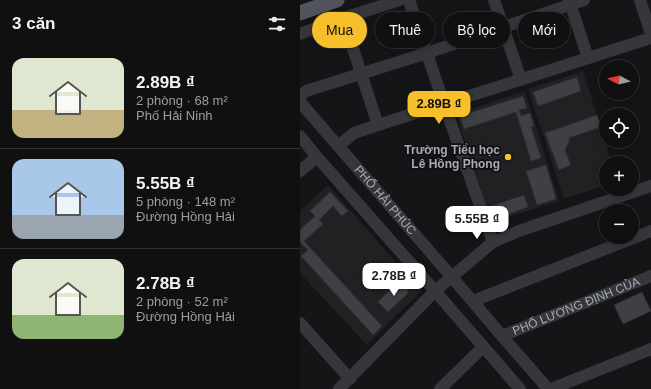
<!DOCTYPE html>
<html lang="vi">
<meta charset="utf-8">
<style>
body{margin:0;font-family:Helvetica,sans-serif;background:#1e1e1f;color:#f1f3f6;height:100vh;display:flex;flex-direction:column;font-size:15px;white-space:nowrap}
*{box-sizing:border-box;margin:0}
p{font-size:13px;color:#9c9d9f}
.icon{flex:none;width:22px;height:22px;fill:none;stroke:currentColor;stroke-width:2;stroke-linecap:round;stroke-linejoin:round}
.map{position:relative;flex:1;overflow:hidden}
.drawer{display:flex;flex-direction:column;background:#101011;width:300px}
.drawer>*{flex:none}
.banner{position:absolute;left:12px;top:12px;width:279px;height:36px;display:flex;gap:8px}
.needle{width:26px;rotate:277deg}
.fabs{position:absolute;left:299px;top:60px;display:grid;gap:8px}
.fabs a{display:grid;place-items:center;width:40px;height:40px;border-radius:50%;background:#101011;box-shadow:0 2px 10px #0003,0 0 0 1px #303031;font-size:20px}
.price{position:absolute;translate:-50% -34px;padding:0 9px;border-radius:8px;background:#fff;color:#222;font-size:13px;line-height:26px;filter:drop-shadow(0 1px 2px #0008)}
.price::after{content:'';position:absolute;left:50%;top:24px;width:12px;height:9px;margin-left:-6px;background:inherit;clip-path:polygon(0 0,100% 0,50% 100%)}
.price.on{background:#f8bf2d;color:#111}
ul{padding:0;list-style:none}
li{display:flex;align-items:center;gap:12px;height:100px;padding:0 12px}
li+li{border-top:1px solid #303031}
li span{display:grid;place-items:center;flex:none;width:112px;height:80px;border-radius:12px;color:#555}
li>.icon{margin-inline-start:auto}
span .icon{width:48px;height:48px;fill:#fffc;stroke-width:1}
li b{font-size:17px}
h2{display:flex;justify-content:space-between;align-items:center;height:48px;padding:0 12px;font-size:17px}
.tag{padding:0 14px;border-radius:18px;background:#101011;box-shadow:0 2px 10px #0003,0 0 0 1px #303031;font-size:14px;line-height:36px}
.tag.on{background:#f8bf2d;color:#111}
main{display:flex;flex:1;min-height:0}
.map>svg:first-child{display:block}
</style>
<main>
<section class="drawer">
<h2>3 căn<svg class="icon" aria-label="filters" viewBox="0 0 24 24"><path d="M4 7h16M4 17h16"/><circle cx="9" cy="7" r="2"/><circle cx="15" cy="17" r="2"/></svg></h2>
<ul>
<li><span style="background:linear-gradient(#dfe7d0 65%,#c2b280 0)"><svg class="icon" aria-label="home" viewBox="0 0 24 24"><path d="M3 11l9-7 9 7M6 9v11h12V9"/></svg></span><div><b>2.89B ₫</b><p>2 phòng · 68 m²</p><p>Phố Hải Ninh</p></div></li>
<li><span style="background:linear-gradient(#a9c7e8 70%,#9aa5b1 0)"><svg class="icon" aria-label="home" viewBox="0 0 24 24"><path d="M3 11l9-7 9 7M6 9v11h12V9"/></svg></span><div><b>5.55B ₫</b><p>5 phòng · 148 m²</p><p>Đường Hồng Hải</p></div></li>
<li><span style="background:linear-gradient(#dfe7d0 70%,#8fb573 0)"><svg class="icon" aria-label="home" viewBox="0 0 24 24"><path d="M3 11l9-7 9 7M6 9v11h12V9"/></svg></span><div><b>2.78B ₫</b><p>2 phòng · 52 m²</p><p>Đường Hồng Hải</p></div></li>
</ul>
</section>
<div class="map">
<svg width="351" height="389" viewBox="0 0 351 389">
<rect width="100%" height="100%" fill="#151517"/>
<path fill="#212124" d="M283 71 312 163H306V185L264 199 228 89Z
M225 91 259 201 192 222 156 114Z
M28 185 121 291 67 345 0 273V211Z"/>
<path fill="#3f4044" stroke="#2f2f33" d="M327 62 328 67H311Z
M277 77 281 91 238 106 233 92Z
M223 96 227 108 219 110 221 116 230 113 234 126 231 127 241 158 231 161 216 112 164 129 160 116Z
M297 115 301 127 269 138V142L265 150 271 165 259 170 245 133Z
M246 165 256 199 237 205 226 171Z
M30 192 48 211 42 216 33 206 19 220 23 224 4 241 82 326 73 335 1 256 8 250 1 243H0V230L15 216 10 211Z
M224 195 228 207 196 219 191 206Z
M99 281 109 292 88 312 78 302Z
M342 292 351 311 323 324 314 305Z"/>
<g fill="none" stroke-linecap="round" stroke-linejoin="round">
<g stroke="#36373c" stroke-width="12">
<path d="M109 0 144 104 193 242"/>
<path d="M194 0 221 80"/>
<path d="M269 0 288 58"/>
<path d="M340 0 351 34"/>
<path d="M43 18 78 125"/>
<path d="M0 34 37 20 100 0"/>
<path d="M0 96 6 91 127 53 284 0"/>
<path id="s1" d="M0 102 151 276 202 336 248 389"/>
<path d="M0 136 17 157 135 291 220 389"/>
<path d="M38 146 54 133 78 125 144 104 351 38"/>
<path d="M0 171 17 157"/>
<path d="M173 301 351 231"/>
<path d="M0 323 50 379"/>
<path id="s2" d="M202 336 351 276"/>
<path d="M39 389 135 291 193 242 219 231 351 186"/>
<path d="M140 389 183 347"/>
<path d="M251 389 351 349"/>
</g>
<path stroke="#52545c" stroke-width="15" d="M0 13 37 0"/>
</g>
<circle fill="#f8bf2d" stroke="#101012" stroke-width="1.5" cx="208" cy="157" r="4"/>
<g text-anchor="middle" stroke-width="3.5" stroke-linejoin="round" paint-order="stroke">
<g font-size="12" font-weight="bold" fill="#a7abb8" stroke="#101012" text-anchor="end">
<text x="200" y="154">Trường Tiểu học<tspan x="200" dy="14">Lê Hồng Phong</tspan></text>
</g>
<g font-size="12" fill="#a7abb8" stroke="#101012">
<text dy="4" stroke="none"><textPath href="#s1" startOffset="130">PHỐ HẢI PHÚC</textPath></text>
<text dy="4" stroke="none"><textPath href="#s2" startOffset="80">PHỐ LƯƠNG ĐỊNH CỦA</textPath></text>
</g>
</g>
</svg>
<div class="fabs">
<a><svg class="needle" viewBox="-14 -14 28 28"><path d="M0-13l5 13h-10z" fill="#e53935"/><path d="M0 13l5-13h-10z" fill="#9c9d9f"/></svg></a>
<a><svg class="icon" aria-label="locate" viewBox="0 0 24 24"><circle cx="12" cy="12" r="6"/><path d="M12 2v4M12 18v4M2 12h4M18 12h4"/></svg></a>
<a>+</a>
<a>−</a>
</div>
<b class="price on" style="left:139px;top:125px">2.89B ₫</b>
<b class="price" style="left:177px;top:240px">5.55B ₫</b>
<b class="price" style="left:94px;top:297px">2.78B ₫</b>
<div class="banner">
<a class="tag on">Mua</a>
<a class="tag">Thuê</a>
<a class="tag">Bộ lọc</a>
<a class="tag">Mới</a>
</div>
</div>
</main>
